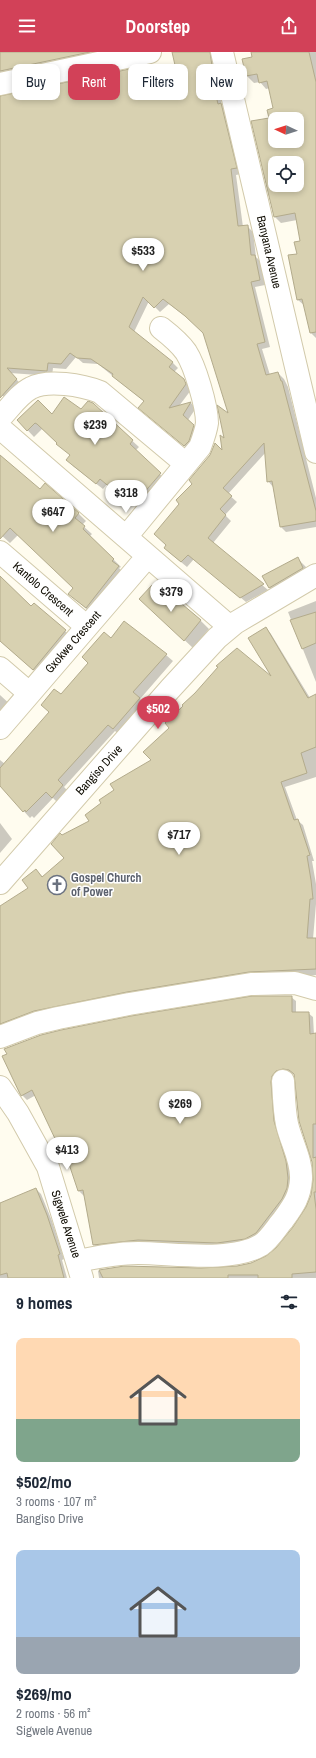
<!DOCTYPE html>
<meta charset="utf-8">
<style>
body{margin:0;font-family:"Archivo Narrow",sans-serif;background:#f6f6f7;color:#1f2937;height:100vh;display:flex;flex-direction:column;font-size:15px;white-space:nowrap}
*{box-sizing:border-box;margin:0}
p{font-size:13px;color:#747a83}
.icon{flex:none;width:22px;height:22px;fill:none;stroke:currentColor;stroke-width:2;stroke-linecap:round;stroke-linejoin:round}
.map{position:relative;height:1226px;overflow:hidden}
.drawer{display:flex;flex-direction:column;background:#fff;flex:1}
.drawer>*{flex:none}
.banner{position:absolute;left:12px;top:12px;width:292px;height:36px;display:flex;gap:8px}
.needle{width:26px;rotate:274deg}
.buttons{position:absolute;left:268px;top:60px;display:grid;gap:8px}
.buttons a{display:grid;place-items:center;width:36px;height:36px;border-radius:8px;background:#fff;box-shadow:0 2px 6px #0003;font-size:20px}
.price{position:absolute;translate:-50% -34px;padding:0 9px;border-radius:14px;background:#fff;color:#222;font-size:13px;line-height:26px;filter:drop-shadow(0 1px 2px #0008)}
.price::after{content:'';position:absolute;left:50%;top:24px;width:12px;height:9px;margin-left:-6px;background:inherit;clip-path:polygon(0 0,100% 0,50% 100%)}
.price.active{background:#d24158;color:#fff}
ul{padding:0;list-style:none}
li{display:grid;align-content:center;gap:8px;height:212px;padding:0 16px}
li span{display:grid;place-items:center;height:124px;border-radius:8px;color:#555}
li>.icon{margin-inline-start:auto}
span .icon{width:72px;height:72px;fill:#fffc;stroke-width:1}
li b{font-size:17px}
h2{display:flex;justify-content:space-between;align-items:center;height:48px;padding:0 16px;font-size:17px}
.chip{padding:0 14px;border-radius:8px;background:#fff;box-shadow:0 2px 6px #0003;font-size:14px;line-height:36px}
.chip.active{background:#d24158;color:#fff}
header{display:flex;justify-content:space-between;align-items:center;height:52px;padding:0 16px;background:#d24158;color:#fff;font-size:18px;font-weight:700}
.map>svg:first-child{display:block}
</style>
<header><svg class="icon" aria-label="menu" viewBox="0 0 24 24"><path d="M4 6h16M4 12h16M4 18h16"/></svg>Doorstep<svg class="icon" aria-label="share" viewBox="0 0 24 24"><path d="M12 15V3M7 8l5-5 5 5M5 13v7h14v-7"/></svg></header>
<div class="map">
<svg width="316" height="1226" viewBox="0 0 316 1226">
<rect width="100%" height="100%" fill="#fffcef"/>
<path fill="#0003" fill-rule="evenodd" d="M0 0H119L0 26Z
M173 0H213L217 19 214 20 222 53 226 57 241 122 236 123 243 175 247 174 253 180 256 205 260 209 265 233 255 235 270 295 262 297 270 323 278 321 284 327 288 335 316 446V475L286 480 280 474 273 435 268 429 266 400 228 442 237 450 225 463 231 469 213 491 268 538 246 550 194 507 187 515 170 501 223 400 230 364 204 280 192 269 169 252 160 260 149 249 134 280 173 311 178 316 174 320 190 334 191 338 179 354 191 351 196 356 188 368 199 379 190 399 145 361V350L98 312 83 311 76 305 66 317 53 316 52 324 10 321 22 333 8 348 0 342V45L139 16 144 22 146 30 178 23Z
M253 0H316V286L311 281 305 254 298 248 290 204 298 202 301 190 297 168 281 171 274 164 270 67 274 57 270 36 266 37 260 30 254 31 247 24 244 8 254 5ZM275 67H297V89H275ZM275 111H297V133H275Z
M92 352 139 395 135 399 166 428 142 456 128 442 124 447 107 432 103 437 73 414 70 403 44 378 42 377 34 385 18 368 81 358Z
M0 403 40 439 45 433 79 462 86 469 82 473 92 482 90 484 121 515 119 516 125 522 93 563 70 542 74 536 18 483 10 491 0 482Z
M297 506 306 515 311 525 278 544 270 536 264 524Z
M0 526 32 555 34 553 72 585 39 623 0 589Z
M316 549V630L288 560Z
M173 553 200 568 209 577 193 596 149 555Z
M266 576 271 582 310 646 316 643V725L285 735 297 768 303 773 314 809H312L316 832V852L313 887H316V923L0 978V868L30 836 36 818 43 825 65 806 62 784 90 769 103 751 115 738 152 709 274 628Z
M111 588 166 603 173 609 140 647 146 653 120 683 115 679 64 735 69 740 59 752 53 746 34 766 32 764 30 766 0 733V708L5 712 50 660 61 644Z
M0 643 13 655 0 670Z
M0 771 12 787 0 801Z
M291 945 296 949V961H308L313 965 314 983 316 982V1226H99L98 1219 131 1215 201 1217 235 1215 254 1211 267 1205 277 1197 304 1161 310 1148 314 1135 313 1111 294 1022 288 1021 291 1141 261 1185 222 1195 99 1197 94 1193 84 1144 79 1139 65 1096 63 1097 59 1092 36 1043 27 1048 22 1043 3 1005Z
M36 1137 41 1142 52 1169 64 1207 62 1208 67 1226H0V1152Z"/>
<path fill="#d8d1b1" stroke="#b3ab8c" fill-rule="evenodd" d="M0 0H90L0 19Z
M172 0H210L212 14 209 15 218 52 221 51 237 116 231 117 238 174 248 173 251 203H255L260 228 251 230 265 290 257 292 266 323 278 320 281 329H282L316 459V469L280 475 272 429 267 430 264 391 223 436 232 444 220 457 226 463 208 486 264 532 240 546 188 503 181 510 164 496 166 493 154 482 179 452 176 448 192 432 189 428 210 403 215 391 222 398 220 383 224 386 217 353 228 361 203 281 185 264 163 247 154 256 143 245 129 275 173 310 169 315 184 327 186 332 169 356 191 350 183 363 194 373 189 389 184 394 138 356 144 349 112 324 113 322 91 307 77 306 70 301 61 312 48 311 47 319 7 316 17 327 0 346V44L139 15 143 30 177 22Z
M251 0H309L316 30V280L310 281 302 247 297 248 288 203 297 202 294 190 300 189 295 161 274 165 251 69 269 66 267 58 273 56 267 29 259 31 257 22 246 24 242 7 252 5ZM275 67H297V89H275ZM275 111H297V133H275Z
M64 345 81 357 88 349 93 351 133 388 130 392 161 421 136 450 121 437 118 442 100 427 96 432 66 408 70 403 56 392 57 391 37 372 35 371 27 379 17 368 38 348 52 362Z
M0 403 40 437 45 431 79 461 75 466 85 474 83 477 114 507 112 509 119 514 86 556 68 542 73 536 10 476 0 487Z
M298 505 303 516 269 536 262 524Z
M0 524 31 554 34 551 66 578 33 618 0 589Z
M152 533 173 551 176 547 201 568 184 589 139 547Z
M316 560V591L302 597 290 568Z
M124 569 167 602 133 640 140 646 113 677 108 673 58 728 63 733 52 746 46 740 26 760 25 758 23 760 0 734V716L49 660 41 653 54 637 61 642 88 611 82 605 104 580 111 586Z
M266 575 308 646 316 642V695L301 701 307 721 281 730 294 768 298 767 310 803 307 804 311 828 313 847H310L307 886H316V917L249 920 127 940 34 959 0 972V854L28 836 22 828 36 817 42 825 64 806 51 792 60 781 62 783 89 769 85 763 101 751 99 748 114 738 110 732 151 708 143 700 169 676 165 671 183 654 182 653 195 641 218 615 216 614 237 596 271 624 248 586Z
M252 944H292V960H309L310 982 316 981V1072H313V1106L316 1105V1140H314L316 1157V1220L292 1222V1226H258V1223H228V1226H103L99 1218 124 1214 201 1216 237 1214 251 1211 266 1204 276 1196 293 1175 306 1155 311 1143 313 1128 312 1110 299 1069 294 1022 289 1018 283 1017 276 1019 272 1024 271 1030 274 1069 286 1109 288 1126 287 1136 282 1147 256 1181 245 1187 217 1191 138 1188 93 1193 83 1138 78 1139 62 1091 58 1093 32 1038 21 1044 2 1004 7 1002 4 997 41 983 61 978 131 964Z
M36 1136 47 1163 60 1202 58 1203 64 1226H8L7 1221 0 1223V1151Z"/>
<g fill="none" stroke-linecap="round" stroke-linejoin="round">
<defs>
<path id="minor" d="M222 0 316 400
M0 32 150 0
M0 366C9 357 19 342 31 336 48 327 82 333 100 340L186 412
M0 376 230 575
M126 485 200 395C203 387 206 379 207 371 207 354 195 314 186 300 179 290 170 283 161 276
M0 500 86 574
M0 616 29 641
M0 676 147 505
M0 831 170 637 217 586 235 571 316 523
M0 985 37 971 58 966 129 952 251 932 295 931 316 937
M0 1035 18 1061 48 1115 82 1226
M78 1209C98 1205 117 1201 138 1201 172 1201 231 1211 261 1193 270 1187 276 1176 283 1168 293 1154 300 1145 301 1127 302 1108 291 1090 287 1072 284 1058 284 1043 283 1029"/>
</defs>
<use href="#minor" stroke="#d2caab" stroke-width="24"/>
<use href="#minor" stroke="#fff" stroke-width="22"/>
</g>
<defs>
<symbol id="church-ring" viewBox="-11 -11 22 22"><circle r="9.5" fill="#fff" stroke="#6b7280" stroke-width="1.5"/><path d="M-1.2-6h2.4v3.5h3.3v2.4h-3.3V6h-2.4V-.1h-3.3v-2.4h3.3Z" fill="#6b7280"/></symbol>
</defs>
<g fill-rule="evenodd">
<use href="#church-ring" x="46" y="822" width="22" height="22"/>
</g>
<g text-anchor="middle" stroke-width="3" stroke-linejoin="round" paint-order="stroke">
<g font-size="12" fill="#100d03" stroke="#fff">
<text transform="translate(269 200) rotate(77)" y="4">Banyana Avenue</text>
<text transform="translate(43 537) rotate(41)" y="4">Kantolo Crescent</text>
<text transform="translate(73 590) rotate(-49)" y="4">Gxokwe Crescent</text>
<text transform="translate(99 718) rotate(-48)" y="4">Bangiso Drive</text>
<text transform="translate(66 1172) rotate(72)" y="4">Sigwele Avenue</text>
</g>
<g font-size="12" font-weight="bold" fill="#5b616d" stroke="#fff" text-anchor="start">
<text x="71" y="830">Gospel Church<tspan x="71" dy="14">of Power</tspan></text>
</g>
</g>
</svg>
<div class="buttons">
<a><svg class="needle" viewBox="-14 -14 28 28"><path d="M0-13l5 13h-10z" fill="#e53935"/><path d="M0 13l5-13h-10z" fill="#747a83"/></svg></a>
<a><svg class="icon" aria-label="locate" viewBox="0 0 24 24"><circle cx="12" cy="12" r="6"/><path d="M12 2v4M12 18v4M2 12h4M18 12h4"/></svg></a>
</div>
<b class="price" style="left:143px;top:220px">$533</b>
<b class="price" style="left:95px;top:394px">$239</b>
<b class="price" style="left:126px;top:462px">$318</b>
<b class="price" style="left:53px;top:481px">$647</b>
<b class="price" style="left:171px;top:561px">$379</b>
<b class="price active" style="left:158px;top:678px">$502</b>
<b class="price" style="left:179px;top:804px">$717</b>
<b class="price" style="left:180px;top:1073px">$269</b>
<b class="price" style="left:67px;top:1119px">$413</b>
<div class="banner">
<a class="chip">Buy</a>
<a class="chip active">Rent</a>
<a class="chip">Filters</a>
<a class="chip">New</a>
</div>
</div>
<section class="drawer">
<h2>9 homes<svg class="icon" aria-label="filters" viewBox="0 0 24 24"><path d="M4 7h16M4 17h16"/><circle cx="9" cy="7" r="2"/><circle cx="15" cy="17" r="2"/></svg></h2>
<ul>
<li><span style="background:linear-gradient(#ffd9b3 65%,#7fa58c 0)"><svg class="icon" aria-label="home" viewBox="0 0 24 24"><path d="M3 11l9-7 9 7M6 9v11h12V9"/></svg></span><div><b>$502/mo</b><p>3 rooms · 107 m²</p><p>Bangiso Drive</p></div></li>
<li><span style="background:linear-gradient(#a9c7e8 70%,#9aa5b1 0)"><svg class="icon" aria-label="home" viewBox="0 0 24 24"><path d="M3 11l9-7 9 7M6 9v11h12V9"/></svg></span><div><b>$269/mo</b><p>2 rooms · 56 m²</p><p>Sigwele Avenue</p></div></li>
</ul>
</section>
